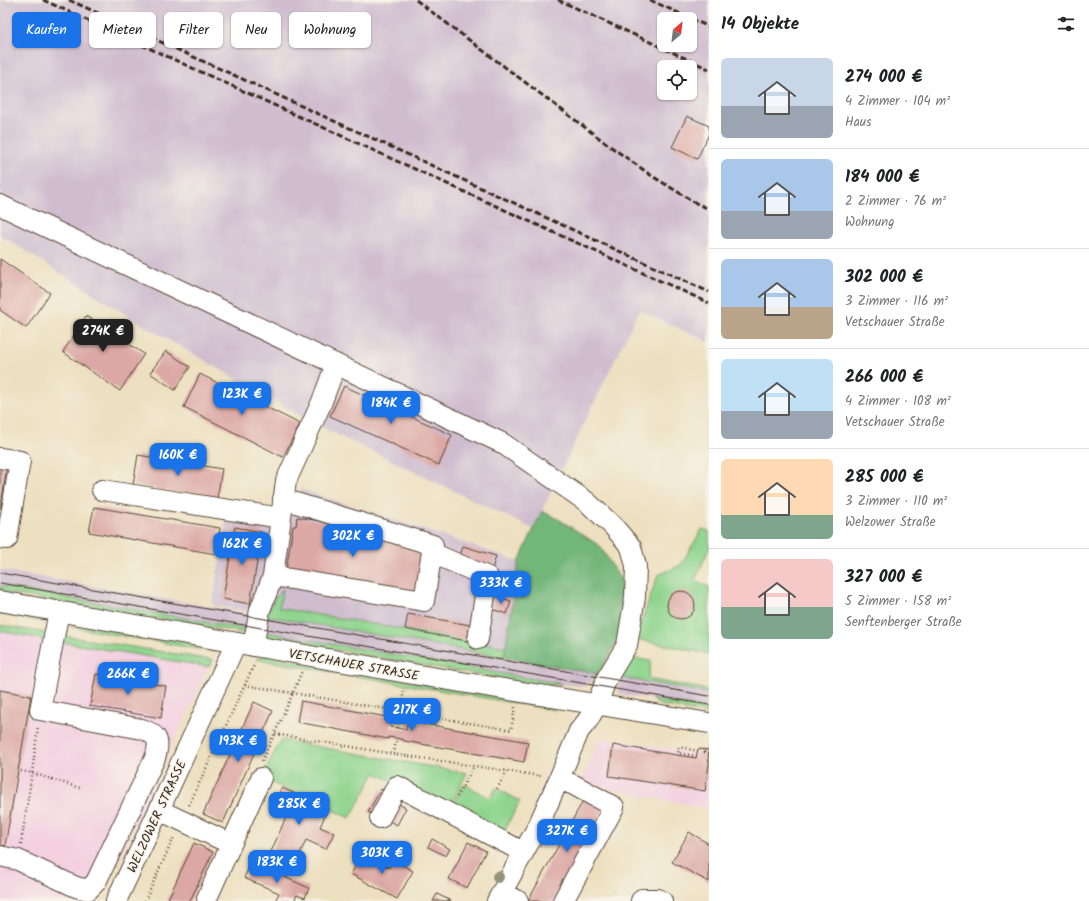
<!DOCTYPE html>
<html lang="de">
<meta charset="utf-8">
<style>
body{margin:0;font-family:Kalam,sans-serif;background:#f2f2f2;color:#202124;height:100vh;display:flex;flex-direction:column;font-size:15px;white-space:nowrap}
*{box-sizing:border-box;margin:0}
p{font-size:13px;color:#757577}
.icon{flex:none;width:22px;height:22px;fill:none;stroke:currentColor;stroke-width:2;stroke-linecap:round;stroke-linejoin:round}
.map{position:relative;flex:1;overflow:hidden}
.sheet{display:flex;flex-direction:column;background:#fff;width:380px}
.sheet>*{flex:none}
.top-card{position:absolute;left:12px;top:12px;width:380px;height:36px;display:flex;gap:8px}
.needle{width:26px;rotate:28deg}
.controls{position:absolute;left:657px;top:12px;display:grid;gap:8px}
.controls a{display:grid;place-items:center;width:40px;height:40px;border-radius:6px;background:#fff;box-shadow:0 1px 3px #0004;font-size:20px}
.price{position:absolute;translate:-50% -34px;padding:0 9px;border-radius:8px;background:#1a73e8;color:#fff;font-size:13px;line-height:26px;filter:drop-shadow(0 1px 2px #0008)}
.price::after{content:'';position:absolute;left:50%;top:24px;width:12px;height:9px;margin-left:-6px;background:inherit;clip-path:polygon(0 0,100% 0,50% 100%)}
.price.selected{background:#222;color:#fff}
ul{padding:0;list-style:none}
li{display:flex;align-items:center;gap:12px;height:100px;padding:0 12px}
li+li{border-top:1px solid #e0e0e0}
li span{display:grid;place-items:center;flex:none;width:112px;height:80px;border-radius:6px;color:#555}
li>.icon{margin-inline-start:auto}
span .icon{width:48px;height:48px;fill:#fffc;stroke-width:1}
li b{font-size:17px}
h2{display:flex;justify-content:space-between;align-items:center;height:48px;padding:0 12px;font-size:17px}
.tag{padding:0 14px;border-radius:6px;background:#fff;box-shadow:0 1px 3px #0004;font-size:14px;line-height:36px}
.tag.selected{background:#1a73e8;color:#fff}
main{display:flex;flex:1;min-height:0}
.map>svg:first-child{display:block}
</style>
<main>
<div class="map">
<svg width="709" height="901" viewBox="0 0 709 901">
<rect width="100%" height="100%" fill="#f7f3e8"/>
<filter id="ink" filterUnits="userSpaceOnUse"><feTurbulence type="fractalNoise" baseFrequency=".025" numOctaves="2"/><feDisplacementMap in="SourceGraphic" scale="8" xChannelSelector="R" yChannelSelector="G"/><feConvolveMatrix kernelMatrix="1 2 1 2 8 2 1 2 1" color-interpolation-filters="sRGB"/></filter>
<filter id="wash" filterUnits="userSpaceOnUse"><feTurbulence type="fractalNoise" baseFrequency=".012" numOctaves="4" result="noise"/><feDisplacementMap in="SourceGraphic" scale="16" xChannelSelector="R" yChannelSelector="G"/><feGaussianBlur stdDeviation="0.9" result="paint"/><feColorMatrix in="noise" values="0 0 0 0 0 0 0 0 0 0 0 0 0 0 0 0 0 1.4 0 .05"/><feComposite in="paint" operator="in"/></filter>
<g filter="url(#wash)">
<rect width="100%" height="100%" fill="#ede0c0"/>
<path fill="#f3cfe0" d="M0 631 209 667 99 901H0Z
M601 738 709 756V809L580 783Z"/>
<path fill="#cfbdcf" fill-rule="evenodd" d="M0 0H709V342L639 310 533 529 313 423 143 325 0 235ZM664 19H690V45H664ZM664 67H690V93H664Z
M300 489 519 561 505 654 212 605 229 505 295 516Z
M0 570 252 614 246 629 0 586Z
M266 616 598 674 593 680 585 686 562 684 264 632Z
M617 677 709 693V709L619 694Z"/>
<path fill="#8ed48d" stroke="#647f56" d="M702 529 709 531V549L695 580 709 587V654L635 639 658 575 681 565Z
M0 586 246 629 244 633 0 592Z
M283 589 279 608 506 647 504 657 266 616 274 600Z
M0 609 44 617 45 622 0 614Z
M76 624 206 645 213 649 216 652 71 627Z
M0 625 46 633V640L0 631Z
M264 632 562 684 541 686 265 637Z
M65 636 213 660 209 667 61 642Z
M264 655 550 706 555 710 256 659Z
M631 658 651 661 648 679 709 690V693L617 677 627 662Z
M651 699 709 709V714L660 705Z
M281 740 467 773 449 808 375 773 350 818 261 778Z
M464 784 490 798 496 788 520 801 502 835 451 808Z"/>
<path fill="#72b678" stroke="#56704b" d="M542 511 560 520 600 546 621 580V629L610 655 598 674 504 657 519 561Z"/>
<g id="blocks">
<path fill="#dca8a5" d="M687 116 709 126V134L697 159 672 147Z
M0 259 50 293 26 328 0 310Z
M86 316 144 354 120 391 63 352Z
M166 351 190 367 175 390 150 373Z
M200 374 300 424 283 457 184 407Z
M344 386 452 435 439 465 330 416Z
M138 455 222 469 217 499 133 485Z
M0 464 7 465 1 508H0Z
M94 507 220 528 216 554 89 532Z
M297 517 331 523 329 532 424 547 417 593 286 571 293 526H296Z
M235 527 262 532 250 604 223 599Z
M463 546 496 556 492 569 459 560Z
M500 577 514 582 510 595 495 589Z
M667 605a14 14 0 1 1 28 0a14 14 0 1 1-28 0Z
M495 596 511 601 507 614 491 609Z
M408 614 470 625 467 641 405 629Z
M96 674 166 686 161 718 90 706Z
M0 690 31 696 5 846 0 845Z
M301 701 392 718 390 727 398 728 406 730 408 721 528 742 524 762 404 741V740L396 738 388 737V739L297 722Z
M254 702 273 711 223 823 203 814Z
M613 745 696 758 698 749 709 750 708 760H709V764L705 791 609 776Z
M282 788 328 808 320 827 334 833 326 849 306 840 295 865 270 854 287 815 273 809Z
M381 789 389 793 376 816 368 812Z
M584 799 603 810 554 901H528Z
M395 802 406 808 397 825 385 819Z
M689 832 709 844V882L672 862Z
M432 839 450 849 446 856 428 847Z
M468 842 486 851 467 888 449 879Z
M194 843 213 852 190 901H167Z
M361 848 368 852 366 855 389 868 393 860 413 871 397 899 351 874 357 863 361 865 363 863 356 859Z
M250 865 258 869 260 866 309 888 305 898 297 895 294 901H275L279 893 244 878Z
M437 894 451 901H433Z"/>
</g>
</g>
<g filter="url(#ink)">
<use href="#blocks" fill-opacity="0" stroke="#564536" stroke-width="1"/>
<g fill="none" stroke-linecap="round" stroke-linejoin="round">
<defs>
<path id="minor" d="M0 205 502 443 587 502 613 526 631 547 636 566 635 597 627 645 607 678 597 704 588 720 579 731 559 779 538 826 497 901
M0 458 20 461 7 539 0 538
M102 490 281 518
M432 553 488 577 478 639
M273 576 424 601 433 545 283 499
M0 601 407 673 709 723
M253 646 260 610 273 576 286 481 321 404 336 364
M559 779 574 785 614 807 563 901
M159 810 231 844
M380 818 397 786 523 852
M0 856 18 860 76 887 88 890 96 882 155 758C160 742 159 735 142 729L40 710 59 611
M502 892 518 901
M207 898 261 778
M116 901 159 810 236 643
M641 901 642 899H658L662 901"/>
</defs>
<use href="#minor" stroke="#564536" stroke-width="22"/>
<path stroke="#564536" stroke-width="2.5" stroke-dasharray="1 3" stroke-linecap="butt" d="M245 685 511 730 515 707
M398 728 404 689
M275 734 394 754 541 776
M704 752H709
M394 754 396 738
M697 756 678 753 679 747 698 751
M262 761 293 693 302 671
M21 771 32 773 80 788
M497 789 507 771
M457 797 474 766
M189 805 255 663
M21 844 32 773 38 726
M145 901 174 837"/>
<use href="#minor" stroke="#fff" stroke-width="20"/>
<path stroke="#3b2a1e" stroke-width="1" d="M0 573 709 696
M0 583 709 705"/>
<path stroke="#3b2a1e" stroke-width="3" stroke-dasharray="6 3" stroke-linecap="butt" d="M43 0 709 303
M69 0 709 292
M416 0 607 144 652 176 694 202 709 209
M558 0 709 69
M650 0 709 27"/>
</g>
<circle fill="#979376" cx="498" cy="877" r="6"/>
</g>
<g text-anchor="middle" stroke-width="3" stroke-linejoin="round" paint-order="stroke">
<g font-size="13" fill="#3b2a1e" stroke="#f7f3e8">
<text transform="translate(354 664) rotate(10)" y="5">VETSCHAUER STRASSE</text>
<text transform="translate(156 816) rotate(-65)" y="5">WELZOWER STRASSE</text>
</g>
</g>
</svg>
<div class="controls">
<a><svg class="needle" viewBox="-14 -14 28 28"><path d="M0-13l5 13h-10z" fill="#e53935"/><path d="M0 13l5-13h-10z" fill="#757577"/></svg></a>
<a><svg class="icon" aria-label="locate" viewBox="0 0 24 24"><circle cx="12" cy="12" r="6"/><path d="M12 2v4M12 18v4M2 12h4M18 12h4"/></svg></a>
</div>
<b class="price selected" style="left:103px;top:353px">274K €</b>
<b class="price" style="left:242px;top:416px">123K €</b>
<b class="price" style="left:391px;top:425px">184K €</b>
<b class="price" style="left:178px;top:477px">160K €</b>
<b class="price" style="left:353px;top:558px">302K €</b>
<b class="price" style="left:242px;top:566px">162K €</b>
<b class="price" style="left:501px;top:605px">333K €</b>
<b class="price" style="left:128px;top:696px">266K €</b>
<b class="price" style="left:412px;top:732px">217K €</b>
<b class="price" style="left:238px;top:763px">193K €</b>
<b class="price" style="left:299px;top:826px">285K €</b>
<b class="price" style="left:567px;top:853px">327K €</b>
<b class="price" style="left:382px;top:875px">303K €</b>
<b class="price" style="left:277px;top:884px">183K €</b>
<div class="top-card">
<a class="tag selected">Kaufen</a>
<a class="tag">Mieten</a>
<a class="tag">Filter</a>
<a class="tag">Neu</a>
<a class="tag">Wohnung</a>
</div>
</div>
<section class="sheet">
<h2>14 Objekte<svg class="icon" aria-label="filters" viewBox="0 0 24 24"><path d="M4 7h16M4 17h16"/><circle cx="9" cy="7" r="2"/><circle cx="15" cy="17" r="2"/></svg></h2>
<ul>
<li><span style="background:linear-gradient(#c9d6e8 60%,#9aa5b1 0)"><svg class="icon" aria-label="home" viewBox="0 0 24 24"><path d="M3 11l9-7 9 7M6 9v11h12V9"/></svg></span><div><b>274 000 €</b><p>4 Zimmer · 104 m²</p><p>Haus</p></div></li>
<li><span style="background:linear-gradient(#a9c7e8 65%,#9aa5b1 0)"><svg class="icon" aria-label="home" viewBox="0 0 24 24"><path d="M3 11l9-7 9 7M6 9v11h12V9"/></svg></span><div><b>184 000 €</b><p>2 Zimmer · 76 m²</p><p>Wohnung</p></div></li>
<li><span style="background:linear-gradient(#a9c7e8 60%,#b9a48a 0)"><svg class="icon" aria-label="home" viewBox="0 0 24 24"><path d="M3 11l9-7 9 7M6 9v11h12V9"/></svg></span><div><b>302 000 €</b><p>3 Zimmer · 116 m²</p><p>Vetschauer Straße</p></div></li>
<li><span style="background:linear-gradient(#bfe0f5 65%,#9aa5b1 0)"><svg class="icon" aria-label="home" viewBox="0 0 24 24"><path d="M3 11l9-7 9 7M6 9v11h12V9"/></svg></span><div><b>266 000 €</b><p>4 Zimmer · 108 m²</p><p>Vetschauer Straße</p></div></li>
<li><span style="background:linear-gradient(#ffd9b3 70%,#7fa58c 0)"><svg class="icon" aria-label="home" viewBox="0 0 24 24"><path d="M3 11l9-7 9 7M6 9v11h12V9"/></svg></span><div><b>285 000 €</b><p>3 Zimmer · 110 m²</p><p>Welzower Straße</p></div></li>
<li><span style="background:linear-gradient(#f6c9c9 60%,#7fa58c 0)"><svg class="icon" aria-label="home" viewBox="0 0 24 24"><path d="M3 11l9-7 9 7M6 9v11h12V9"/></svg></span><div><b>327 000 €</b><p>5 Zimmer · 158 m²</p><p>Senftenberger Straße</p></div></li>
</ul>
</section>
</main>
